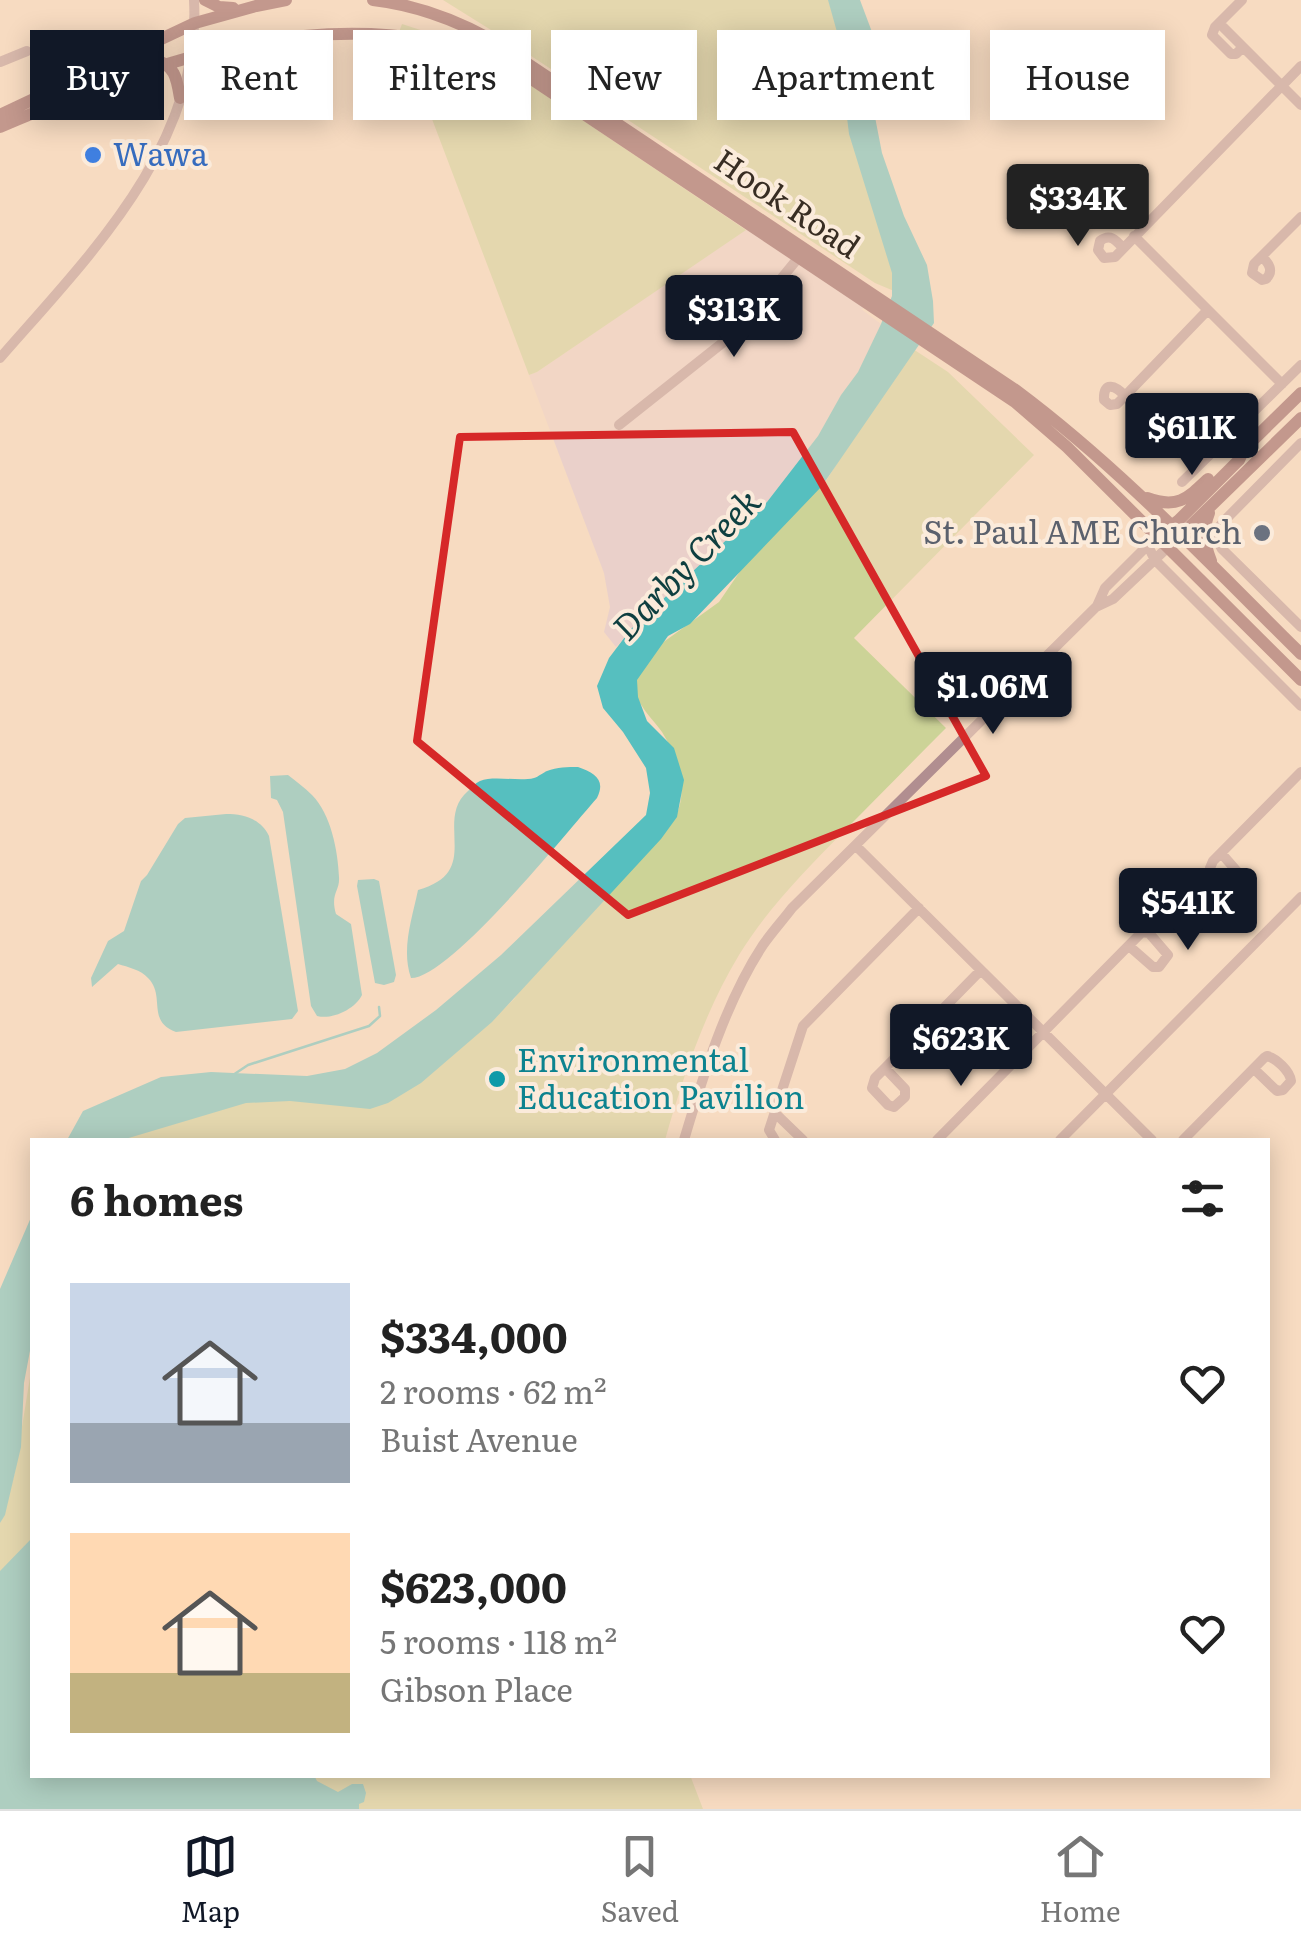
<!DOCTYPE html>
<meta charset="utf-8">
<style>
body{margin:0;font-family:Literata,serif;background:#f6f6f6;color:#222;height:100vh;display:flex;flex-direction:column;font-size:38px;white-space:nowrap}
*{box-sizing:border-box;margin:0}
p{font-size:32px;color:#767676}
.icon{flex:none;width:55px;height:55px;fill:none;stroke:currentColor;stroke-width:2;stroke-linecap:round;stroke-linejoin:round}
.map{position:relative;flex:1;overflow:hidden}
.details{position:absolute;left:30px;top:1138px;width:1240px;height:640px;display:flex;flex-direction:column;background:#fff;border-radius:0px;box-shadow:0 5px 25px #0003}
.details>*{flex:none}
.guide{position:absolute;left:30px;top:30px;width:1242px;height:90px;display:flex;gap:20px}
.price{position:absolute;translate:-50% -85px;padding:0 22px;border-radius:10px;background:#111827;color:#fff;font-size:32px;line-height:65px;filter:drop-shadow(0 2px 5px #0008)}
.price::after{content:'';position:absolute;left:50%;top:60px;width:30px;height:22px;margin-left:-15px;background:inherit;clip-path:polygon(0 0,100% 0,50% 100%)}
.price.active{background:#222;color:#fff}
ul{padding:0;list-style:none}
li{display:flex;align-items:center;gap:30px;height:250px;padding:0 40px}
li span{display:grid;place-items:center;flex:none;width:280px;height:200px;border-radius:0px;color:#555}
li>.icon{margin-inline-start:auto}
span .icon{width:120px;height:120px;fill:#fffc;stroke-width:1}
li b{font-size:42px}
h2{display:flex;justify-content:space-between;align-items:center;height:120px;padding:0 40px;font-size:42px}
.tag{padding:0 35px;border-radius:0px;background:#fff;box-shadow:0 5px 25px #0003;font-size:35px;line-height:90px}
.tag.active{background:#111827;color:#fff}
.tabs{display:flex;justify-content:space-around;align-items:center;height:140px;border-top:2px solid #e0e0e0;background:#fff;font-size:28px;color:#767676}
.tabs a{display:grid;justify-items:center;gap:5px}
.tabs .active{color:#111827}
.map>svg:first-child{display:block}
</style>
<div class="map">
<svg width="1301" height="1809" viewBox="0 0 1301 1809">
<rect width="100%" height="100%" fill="#f7dbc1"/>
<path fill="#ead0ca" d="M751 226 871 306 861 309 881 324 858 372 841 395 818 436 767 502 663 599 616 647 604 632 610 607 604 573 529 375 537 372Z"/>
<path fill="#ccd397" d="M443 0H839L913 299 875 283 507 40Z
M402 24 467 45 490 58 746 230 537 372 529 375 399 32Z
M913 349 948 372 1034 455 854 638 946 728C911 763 877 798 843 832 805 871 767 909 739 955 705 1011 683 1077 665 1140H119L176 1110 285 1098 489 1023 514 999 521 989 676 816C689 788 677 756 662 732 656 723 647 715 642 706 637 700 635 691 632 684L658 646 719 602 756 548 826 481 864 420Z
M32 1365V1775H690L703 1809H0V1523L14 1476Z"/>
<path fill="#56bfbf" d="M828 0H860L872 32 869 86 882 153 904 216 927 265 933 301 934 323 822 486 690 624 668 636 637 680 638 697 647 721 674 748 684 780 677 817 661 839 492 1022 421 1083 388 1103 370 1109 290 1101 246 1103 122 1140H67L83 1111 161 1077 211 1072 307 1076 345 1069 377 1053 436 1010 501 955 646 815 650 793 646 768 623 732 603 708 597 686 609 658 631 629 767 502 818 436 841 395 858 372 881 324 892 296V273L849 134 845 101 846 64Z
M578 767C595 773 606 780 597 798 566 833 450 978 411 978 401 949 412 919 418 890 484 872 433 821 468 791 472 788 475 783 480 781 494 775 519 782 534 778 538 777 544 772 547 771 557 767 568 767 578 767Z
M288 775C296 781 305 788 312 795 331 814 338 851 339 877 340 892 330 893 336 914L351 924 362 995C355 1009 333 1020 317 1016L311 1006 283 812 277 800 271 798 270 776Z
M226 814C244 814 261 819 269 836L298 1011 292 1019 176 1032C146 1021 166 996 148 978 141 970 128 967 118 964L92 987 91 978 108 941 124 931 141 881 147 875 178 824 185 818Z
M374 879 379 881 396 975 394 982 384 985 375 983 357 886 358 880Z
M32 1215V1340L24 1383 21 1447 5 1515 0 1523V1289Z
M32 1538V1775H314L317 1781 338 1792 352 1784H363L366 1793 364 1802 359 1804V1809H0V1571Z"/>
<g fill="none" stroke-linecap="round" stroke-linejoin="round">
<path stroke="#56bfbf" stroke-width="2.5" d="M233 1075 248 1065 369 1026 380 1016 379 1007"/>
<path stroke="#b18e90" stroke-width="10" d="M1242 0 1215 27 1212 35 1231 54H1236L1243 47
M1219 23 1301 105
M0 62 27 51
M1134 236 1282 384
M1123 248C1116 240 1110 233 1100 241L1098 250 1104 258 1115 257 1301 66
M1262 257C1269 263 1274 271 1266 279L1262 280 1252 273 1254 264 1301 217
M0 358C88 257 202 145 194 0
M1125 396C1116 386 1103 380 1104 400L1110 405 1117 404 1125 396 1202 316 1208 310
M619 425 740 329 803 252
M1301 443 1226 519 1219 527 1216 538 1222 549 1301 627
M1182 482 1301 365
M1148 546 1155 560 1301 706
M1097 606 1105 588 1150 543
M856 846 1152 1140
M1221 853 1242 877V884L1235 891 1226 889 1211 875 1210 868 1213 861 1301 772
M885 1068 905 1089V1097L894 1107 888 1105 872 1088 875 1078 885 1068 981 970
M775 1113 803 1140
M684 1140C703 1076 726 1001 763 945 772 932 783 920 792 908L1096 607 1113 599 1168 547
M775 1140 769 1130 803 1026 919 908
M937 1140 1142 932 1149 933 1168 955 1159 967H1153L1129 946
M1060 1140 1301 897
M1183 1140 1264 1058 1267 1056C1276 1058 1290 1071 1291 1081L1283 1090 1277 1091 1254 1069"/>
<path stroke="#84484e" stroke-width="12" d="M205 0 219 7 233 8
M373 0C416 5 454 19 492 40L1017 391C1120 468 1209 563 1301 654
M154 60C175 64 177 79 180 98
M0 115 195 23 256 6 286 0
M0 127C163 58 322 0 497 56L1015 402 1067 447 1301 680
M1147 498C1177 509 1187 499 1208 479
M1209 513C1202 531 1204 543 1211 561
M1167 529 1179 520 1239 460 1244 449 1301 393
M1177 539 1301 418"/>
</g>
<path d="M0 0H1301V1809H0ZM793 432 986 776 628 915 417 741 460 437Z" fill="#f7dbc1" fill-opacity=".55" fill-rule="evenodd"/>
<path fill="none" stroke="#d62828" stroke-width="8" stroke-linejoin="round" d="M793 432 986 776 628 915 417 741 460 437Z"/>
<circle fill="#3f7fe0" stroke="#fbebdb" stroke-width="4" cx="93" cy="155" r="10"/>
<circle fill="#6b7280" stroke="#fbebdb" stroke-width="4" cx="1262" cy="533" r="10"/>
<circle fill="#0f9aa8" stroke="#fbebdb" stroke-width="4" cx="497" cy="1079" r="10"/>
<g text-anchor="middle" stroke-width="8" stroke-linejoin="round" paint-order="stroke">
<g font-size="32" fill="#366cbe" stroke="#fbebdb" text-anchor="start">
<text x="113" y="166">Wawa</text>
</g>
<g font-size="32" fill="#382d23" stroke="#fbebdb">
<text transform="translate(787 204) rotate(34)" y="11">Hook Road</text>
</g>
<g font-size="32" fill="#5b616d" stroke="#fbebdb" text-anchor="end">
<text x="1242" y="544">St. Paul AME Church</text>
</g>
<g font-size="32" fill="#0d838f" stroke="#fbebdb" text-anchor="start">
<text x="517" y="1072">Environmental<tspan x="517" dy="37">Education Pavilion</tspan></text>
</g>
<g font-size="35" font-style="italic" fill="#0e3f40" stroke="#fbebdb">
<text transform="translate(687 565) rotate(-46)" y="12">Darby Creek</text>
</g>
</g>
</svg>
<b class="price active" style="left:1078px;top:249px">$334K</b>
<b class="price" style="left:734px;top:360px">$313K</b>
<b class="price" style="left:1192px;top:478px">$611K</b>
<b class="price" style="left:993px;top:737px">$1.06M</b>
<b class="price" style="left:1188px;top:953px">$541K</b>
<b class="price" style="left:961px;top:1089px">$623K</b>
<div class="guide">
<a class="tag active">Buy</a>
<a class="tag">Rent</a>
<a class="tag">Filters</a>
<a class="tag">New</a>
<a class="tag">Apartment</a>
<a class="tag">House</a>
</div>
<section class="details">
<h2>6 homes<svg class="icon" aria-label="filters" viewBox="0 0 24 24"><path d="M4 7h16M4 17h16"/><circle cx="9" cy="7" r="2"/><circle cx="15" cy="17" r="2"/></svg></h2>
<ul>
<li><span style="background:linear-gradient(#c9d6e8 70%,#9aa5b1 0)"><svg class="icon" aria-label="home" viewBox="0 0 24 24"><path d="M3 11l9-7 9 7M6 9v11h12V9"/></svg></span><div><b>$334,000</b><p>2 rooms · 62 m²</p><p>Buist Avenue</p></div><svg class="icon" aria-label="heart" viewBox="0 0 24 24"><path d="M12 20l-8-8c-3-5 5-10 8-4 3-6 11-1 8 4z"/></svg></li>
<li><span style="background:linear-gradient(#ffd9b3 70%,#c2b280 0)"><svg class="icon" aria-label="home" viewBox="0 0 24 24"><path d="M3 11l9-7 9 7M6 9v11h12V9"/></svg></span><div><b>$623,000</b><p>5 rooms · 118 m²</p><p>Gibson Place</p></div><svg class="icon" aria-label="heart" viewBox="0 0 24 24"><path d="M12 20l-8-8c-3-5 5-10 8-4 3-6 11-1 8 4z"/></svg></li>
</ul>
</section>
</div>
<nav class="tabs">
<a class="active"><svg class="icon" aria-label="map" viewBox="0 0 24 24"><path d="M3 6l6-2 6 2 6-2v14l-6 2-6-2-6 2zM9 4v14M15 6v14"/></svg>Map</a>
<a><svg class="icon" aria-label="saved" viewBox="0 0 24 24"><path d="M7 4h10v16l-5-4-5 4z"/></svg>Saved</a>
<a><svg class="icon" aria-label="home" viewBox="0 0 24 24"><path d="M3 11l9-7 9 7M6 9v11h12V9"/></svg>Home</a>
</nav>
